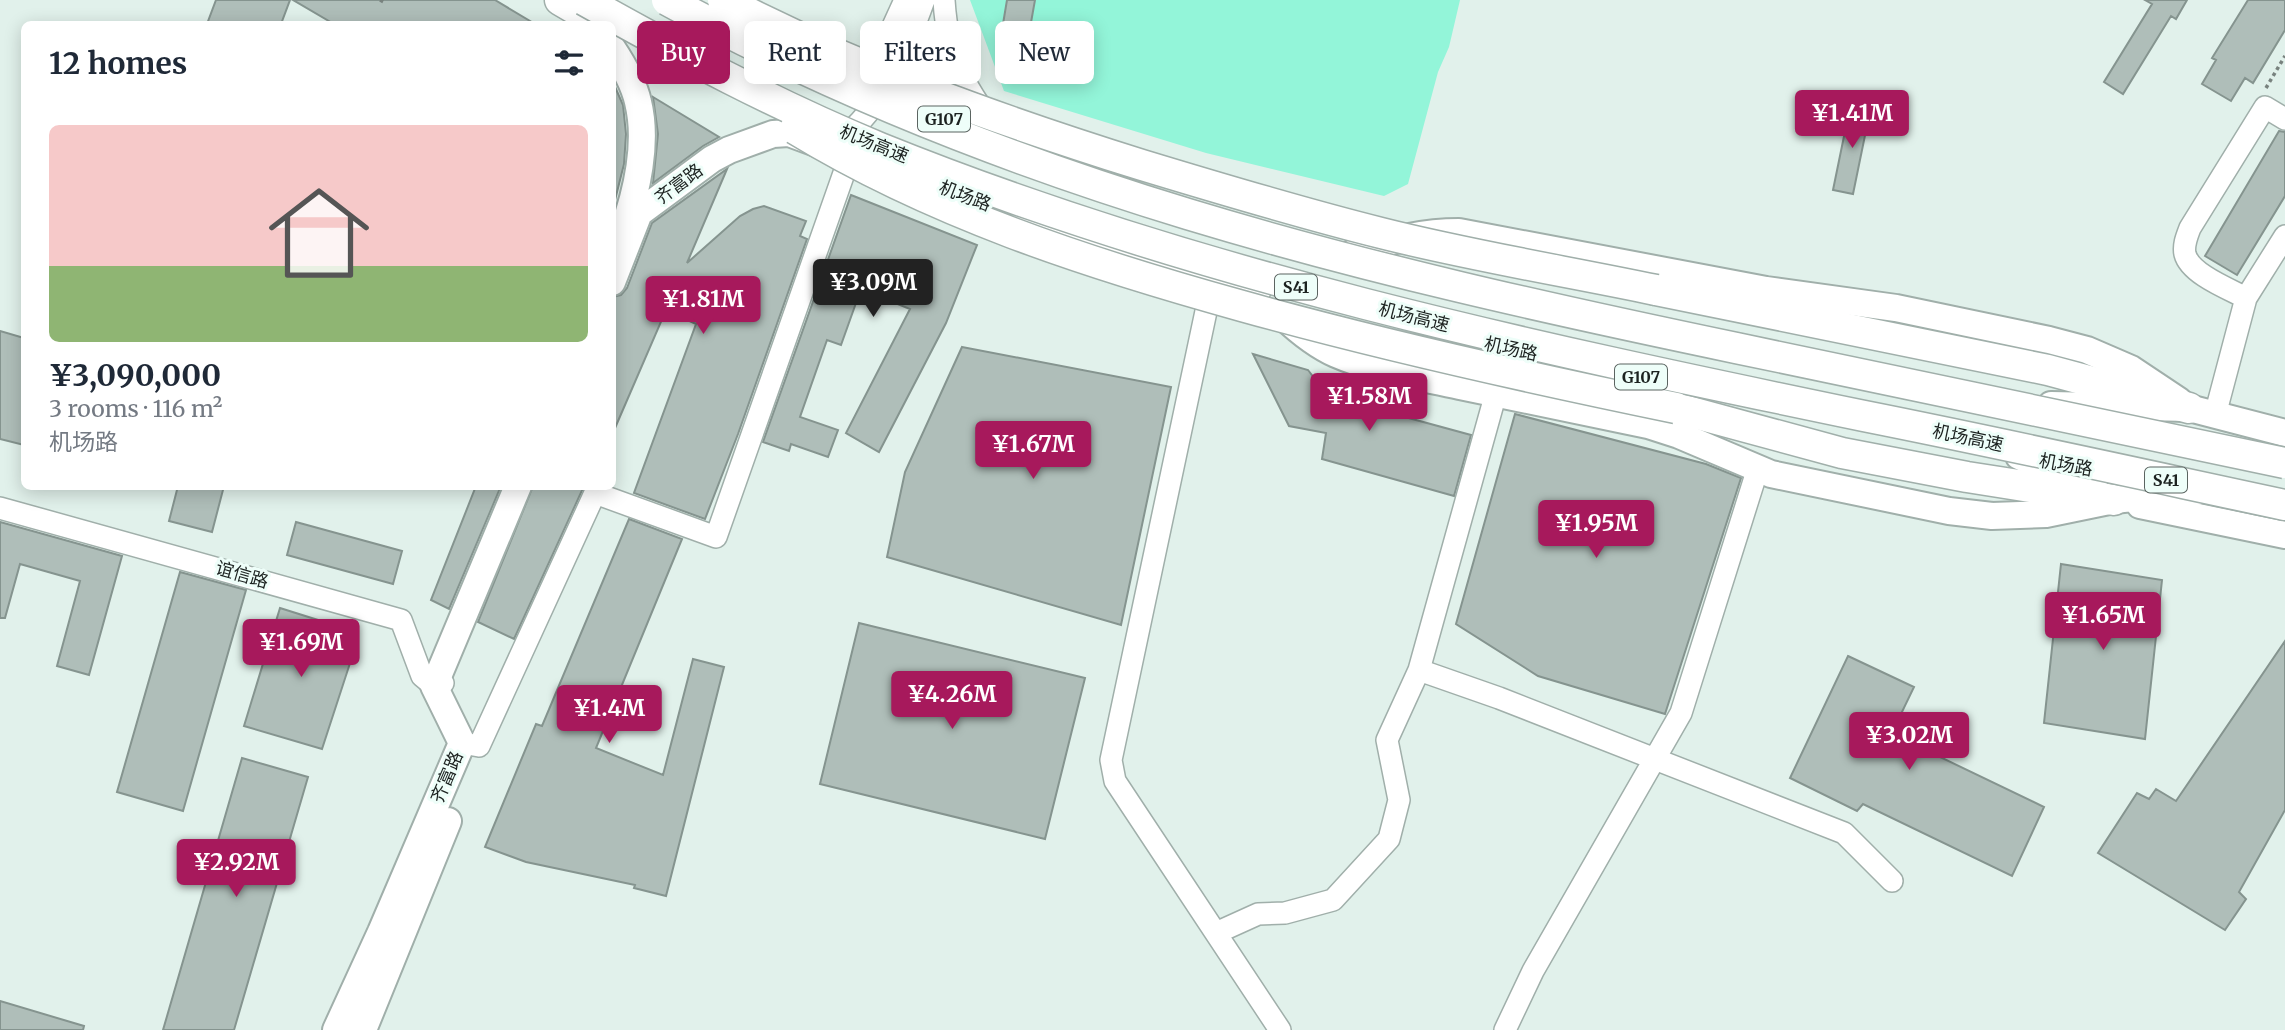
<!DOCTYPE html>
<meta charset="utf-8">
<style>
body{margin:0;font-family:Merriweather,"Noto Sans SC",serif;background:#f6f6f7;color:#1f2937;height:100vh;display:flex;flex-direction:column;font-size:26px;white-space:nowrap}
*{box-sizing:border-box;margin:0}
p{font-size:23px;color:#747a83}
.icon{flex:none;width:38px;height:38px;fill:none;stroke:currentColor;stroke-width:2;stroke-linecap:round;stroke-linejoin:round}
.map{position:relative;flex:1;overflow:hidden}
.panel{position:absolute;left:21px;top:21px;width:595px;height:469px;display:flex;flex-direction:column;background:#fff;border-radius:10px;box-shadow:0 4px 18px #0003}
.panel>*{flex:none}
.hud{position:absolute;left:637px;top:21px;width:665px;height:63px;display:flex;gap:14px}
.price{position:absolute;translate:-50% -60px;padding:0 16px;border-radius:7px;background:#a7195c;color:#fff;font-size:23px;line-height:46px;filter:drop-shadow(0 2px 4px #0008)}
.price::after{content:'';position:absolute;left:50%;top:42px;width:21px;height:16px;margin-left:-10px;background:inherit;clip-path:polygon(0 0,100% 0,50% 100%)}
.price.current{background:#222;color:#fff}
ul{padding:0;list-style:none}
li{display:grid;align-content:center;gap:14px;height:371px;padding:0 28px}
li+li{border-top:2px solid #e0e1e3}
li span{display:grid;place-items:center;height:217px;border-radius:10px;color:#555}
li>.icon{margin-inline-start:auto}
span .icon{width:126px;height:126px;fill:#fffc;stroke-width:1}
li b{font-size:30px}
h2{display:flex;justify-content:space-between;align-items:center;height:84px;padding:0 28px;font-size:30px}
.chip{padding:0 24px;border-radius:10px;background:#fff;box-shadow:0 4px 18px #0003;font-size:24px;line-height:63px}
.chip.current{background:#a7195c;color:#fff}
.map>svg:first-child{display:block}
</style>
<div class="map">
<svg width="2285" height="1030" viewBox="0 0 2285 1030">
<rect width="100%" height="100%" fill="#e1f1eb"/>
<path fill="#93f5d9" d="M970 0H1460L1449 47 1438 72 1408 184 1384 196 1206 153 1004 91Z"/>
<path fill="#afbeb9" stroke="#85948f" stroke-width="2" d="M216 0H290L281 24H207Z
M293 0H495L535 24H334Z
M1007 0H1035L1030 28 1003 24Z
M2145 0H2187L2176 19 2171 16 2123 94 2104 82 2152 4Z
M2248 0H2285V30L2253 83 2245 78 2231 101 2202 84 2216 60 2212 58Z
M612 80 623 105 626 134 624 164 612 212Z
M653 97 719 137 703 146 653 183 658 134Z
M1850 107 1870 111 1853 194 1833 190Z
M2279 131 2285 132V196L2237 275 2205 256Z
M727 169 687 263 740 216 753 209 764 206 806 221 800 236 807 239 738 434 705 519 634 493 696 324 666 310 612 435V297L621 295 627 288 652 223Z
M851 195 977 245 946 323 879 452 846 433 910 309 861 289 841 345 827 340 800 417 838 430 828 457 791 444 789 451 763 442Z
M0 331 24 338V445L0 439Z
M962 347 1171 387 1121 625 887 557 905 472Z
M1253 354 1308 370 1328 396 1471 435 1454 496 1322 459 1326 433 1289 426Z
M1515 414 1706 464 1741 478 1665 714 1538 676 1456 624Z
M178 486H224L212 532 169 521Z
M476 486H501L449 609 431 600Z
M533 486H584L514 639 478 622Z
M629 519 682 539 596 748 663 775 693 659 724 667 666 896 634 888 635 885 526 862 485 847 536 724 542 726Z
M0 522 122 556 89 675 57 666 80 581 20 564 5 618H0Z
M296 522 402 551 393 584 287 555Z
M2061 564 2162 580 2145 739 2044 723Z
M180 572 246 590 183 811 117 792Z
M280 608 337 626 347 632 352 642 353 654 322 749 244 726Z
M859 623 1085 678 1045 839 820 784Z
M2285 641V810L2239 892 2246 899 2225 930 2098 853 2137 793 2149 799 2156 789 2176 801Z
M1848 656 1914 687 1900 716 1947 738 1938 756 2044 807 2012 876 1863 804 1857 811 1790 778Z
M242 758 308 777 234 1030H163Z
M0 1001 84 1026 83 1030H0Z"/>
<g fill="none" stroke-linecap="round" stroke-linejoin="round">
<defs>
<path id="minor" d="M944 0C948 67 970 93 1008 145
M868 81 905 0
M840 140C883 108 906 50 924 0
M1212 283 1111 760 1115 781 1280 1030
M2246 298C2229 289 2190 274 2185 254 2183 245 2187 236 2190 228L2265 107 2285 119
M2215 415 2246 298 2285 236
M0 508 401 620 422 676 434 686 443 683
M1419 670 1499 698 1844 833 1892 881
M462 743 479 746 595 493 716 537 850 156
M1216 933 1258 914 1285 913 1333 900 1389 839 1399 800 1387 740 1419 670 1496 393
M1505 1030 1533 971 1681 713 1758 468"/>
<path id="major" d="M612 48C622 63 634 84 638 102 648 142 637 192 623 230
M1353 253C1388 240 1421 232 1459 232L1766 290 1896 308 2049 340 2087 350 2131 369 2179 401
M612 282 639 213 712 159 729 150 773 134 789 133 816 143
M1284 317C1300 332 1316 345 1336 354 1375 371 1419 377 1460 386 1523 399 1586 412 1648 425L1679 435 1771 474 1949 511 1992 516 2046 514 2114 500 2200 491
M2051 405 2189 408 2285 433
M2019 456 2097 492
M2140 505 2285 535
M336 1030 381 932 462 743 434 686 518 486
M363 1030 448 821"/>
<path id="highway" d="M560 0 601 24
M899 169C1013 222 1135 257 1256 289
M1656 290 2048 370 2189 408
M1676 408 1842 453 1967 477 2114 500"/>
</defs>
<use href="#minor" stroke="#a0afaa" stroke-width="24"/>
<use href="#major" stroke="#a0afaa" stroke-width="30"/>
<use href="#highway" stroke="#a0afaa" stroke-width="33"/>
<path stroke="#78827e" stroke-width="3.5" stroke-dasharray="3.5 3.5" stroke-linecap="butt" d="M380 0 386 3
M2266 88 2285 56"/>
<use href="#minor" stroke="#fff" stroke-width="21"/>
<use href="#major" stroke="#fff" stroke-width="26"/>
<use href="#highway" stroke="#fff" stroke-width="30"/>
<defs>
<path id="highway-bridge" d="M584 0C680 54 778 106 880 148 1197 276 1531 347 1864 416 2005 444 2145 475 2285 505
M667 0C1005 185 1362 270 1736 348 1919 386 2102 424 2285 463
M723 0C856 69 998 120 1142 165 1221 189 1301 213 1381 233 1472 256 1565 271 1656 290
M795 129C933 213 1087 263 1242 306 1385 346 1530 378 1676 408"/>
</defs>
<use href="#highway-bridge" stroke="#a0afaa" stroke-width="33" stroke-linecap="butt"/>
<use href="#highway-bridge" stroke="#fff" stroke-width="30"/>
</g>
<g text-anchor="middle" stroke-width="6" stroke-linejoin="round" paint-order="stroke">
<g fill="#eefef9" stroke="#5b6461" stroke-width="2">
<rect x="918" y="106.5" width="52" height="25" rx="5"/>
<rect x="1275" y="274.5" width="42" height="25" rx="5"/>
<rect x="1615" y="364.5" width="52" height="25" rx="5"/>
<rect x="2145" y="467.5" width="42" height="25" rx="5"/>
</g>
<g font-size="16" font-weight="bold" fill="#1c2220">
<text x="944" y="125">G107</text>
<text x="1296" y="293">S41</text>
<text x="1641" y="383">G107</text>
<text x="2166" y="486">S41</text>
</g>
<g font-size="18" fill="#1c2220" stroke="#eefef9">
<text transform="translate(874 144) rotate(22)" y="6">机场高速</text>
<text transform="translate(679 184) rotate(-37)" y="6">齐富路</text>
<text transform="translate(965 196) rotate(21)" y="6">机场路</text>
<text transform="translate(1414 317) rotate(14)" y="6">机场高速</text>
<text transform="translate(1511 349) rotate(12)" y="6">机场路</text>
<text transform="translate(1968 438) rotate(12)" y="6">机场高速</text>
<text transform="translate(2066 465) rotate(10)" y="6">机场路</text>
<text transform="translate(242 575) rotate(16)" y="6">谊信路</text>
<text transform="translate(447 777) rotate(-67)" y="6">齐富路</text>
</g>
</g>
</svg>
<b class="price" style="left:1852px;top:150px">¥1.41M</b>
<b class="price current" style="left:873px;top:319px">¥3.09M</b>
<b class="price" style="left:703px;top:336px">¥1.81M</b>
<b class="price" style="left:1369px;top:433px">¥1.58M</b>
<b class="price" style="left:1033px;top:481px">¥1.67M</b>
<b class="price" style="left:1596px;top:560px">¥1.95M</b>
<b class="price" style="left:2103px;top:652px">¥1.65M</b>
<b class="price" style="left:301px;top:679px">¥1.69M</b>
<b class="price" style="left:952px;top:731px">¥4.26M</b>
<b class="price" style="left:609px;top:745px">¥1.4M</b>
<b class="price" style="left:1909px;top:772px">¥3.02M</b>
<b class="price" style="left:236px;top:899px">¥2.92M</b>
<div class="hud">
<a class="chip current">Buy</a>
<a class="chip">Rent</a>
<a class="chip">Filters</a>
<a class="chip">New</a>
</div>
<section class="panel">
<h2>12 homes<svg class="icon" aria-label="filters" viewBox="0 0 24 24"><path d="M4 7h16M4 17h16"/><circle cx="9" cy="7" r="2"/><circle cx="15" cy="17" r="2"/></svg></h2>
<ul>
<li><span style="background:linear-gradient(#f6c9c9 65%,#8fb573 0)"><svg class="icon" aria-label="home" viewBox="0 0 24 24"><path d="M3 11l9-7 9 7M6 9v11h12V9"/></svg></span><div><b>¥3,090,000</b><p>3 rooms · 116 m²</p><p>机场路</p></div></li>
</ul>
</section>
</div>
